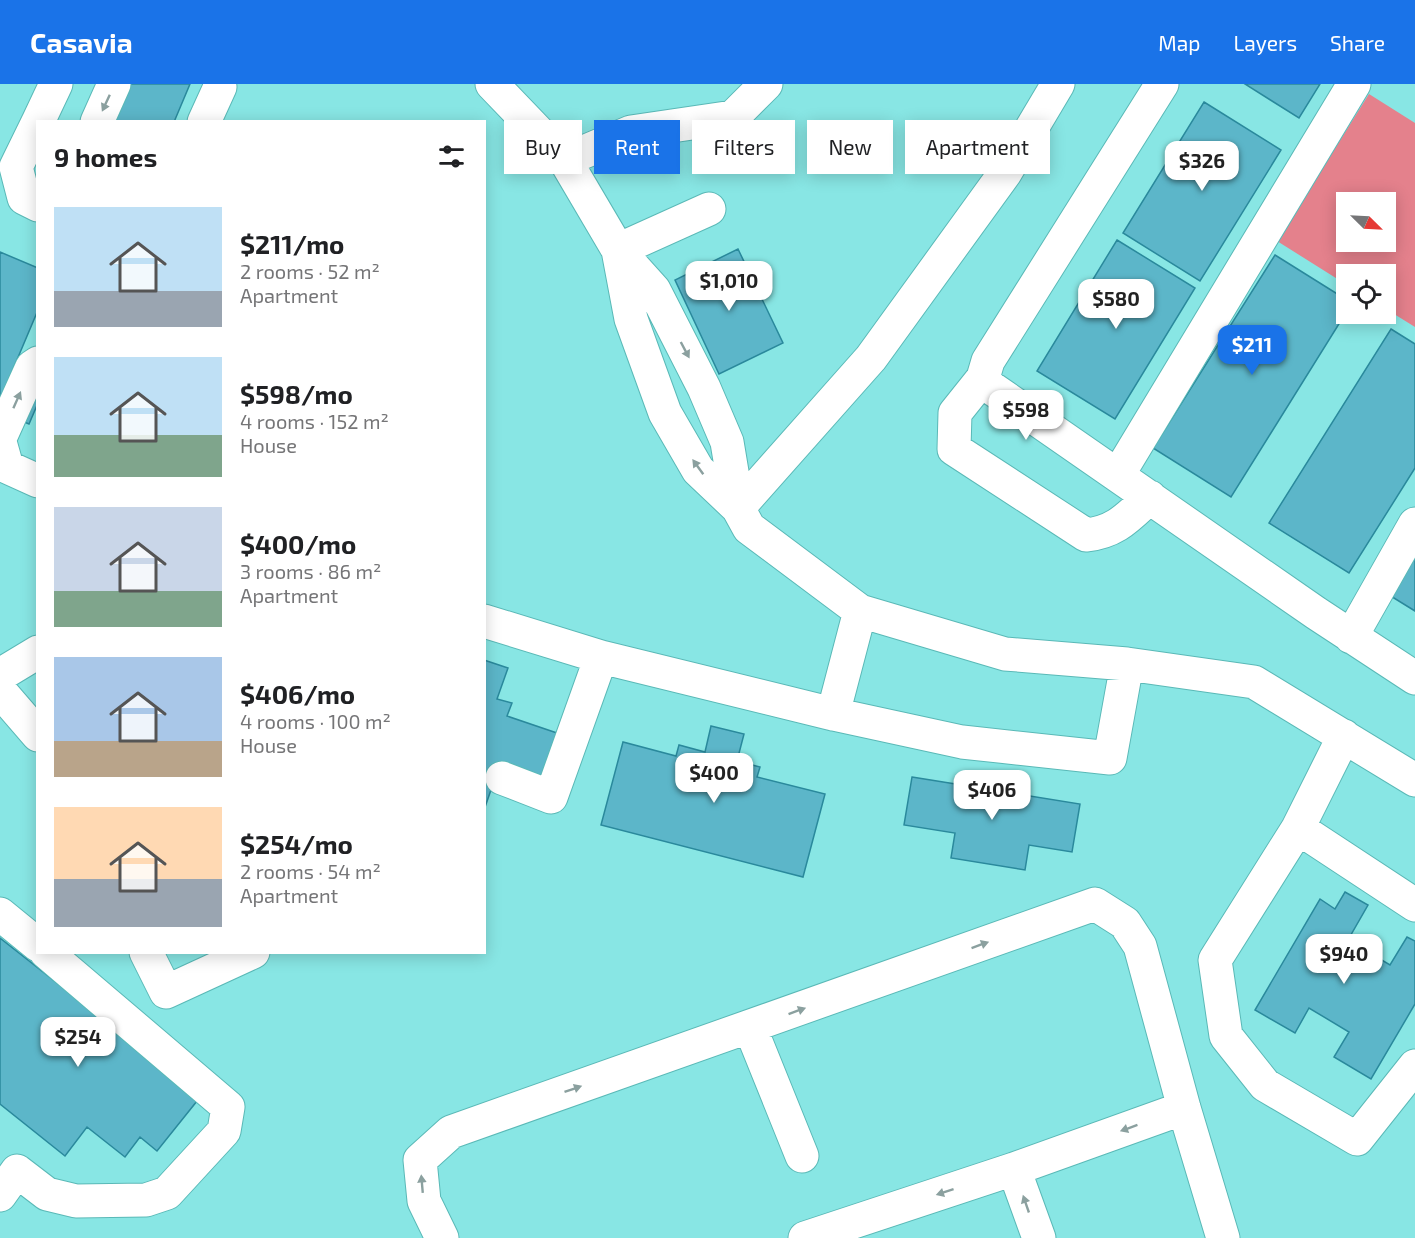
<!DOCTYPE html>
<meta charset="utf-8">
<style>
body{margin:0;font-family:"Exo 2",sans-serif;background:#f2f2f2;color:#202124;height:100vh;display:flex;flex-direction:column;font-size:22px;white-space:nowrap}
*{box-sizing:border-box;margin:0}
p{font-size:20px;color:#757577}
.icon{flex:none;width:33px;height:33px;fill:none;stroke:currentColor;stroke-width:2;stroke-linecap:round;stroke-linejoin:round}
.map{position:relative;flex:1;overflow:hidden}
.drawer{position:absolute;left:36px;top:36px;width:450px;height:834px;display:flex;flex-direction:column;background:#fff;border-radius:0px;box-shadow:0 3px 15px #0003}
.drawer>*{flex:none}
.guide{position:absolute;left:504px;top:36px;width:570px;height:54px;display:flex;gap:12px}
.needle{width:39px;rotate:114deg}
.buttons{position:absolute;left:1336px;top:108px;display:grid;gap:12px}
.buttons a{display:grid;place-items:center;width:60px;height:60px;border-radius:0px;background:#fff;box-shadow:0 3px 15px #0003;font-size:30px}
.price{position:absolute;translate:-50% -51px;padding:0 14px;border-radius:12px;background:#fff;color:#222;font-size:20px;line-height:39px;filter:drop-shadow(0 2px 3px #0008)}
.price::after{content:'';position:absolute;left:50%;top:36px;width:18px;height:14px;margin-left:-9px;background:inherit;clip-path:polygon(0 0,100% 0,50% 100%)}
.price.current{background:#1a73e8;color:#fff}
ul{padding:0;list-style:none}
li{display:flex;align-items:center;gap:18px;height:150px;padding:0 18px}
li span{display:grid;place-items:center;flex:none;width:168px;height:120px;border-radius:0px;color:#555}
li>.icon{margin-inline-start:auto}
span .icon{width:72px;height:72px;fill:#fffc;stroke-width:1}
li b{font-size:26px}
h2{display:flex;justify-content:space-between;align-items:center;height:72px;padding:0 18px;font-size:26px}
.chip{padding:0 21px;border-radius:0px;background:#fff;box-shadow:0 3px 15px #0003;font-size:21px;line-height:54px}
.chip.current{background:#1a73e8;color:#fff}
header{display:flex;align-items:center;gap:36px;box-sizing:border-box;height:84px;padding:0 30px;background:#1a73e8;color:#fff}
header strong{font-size:28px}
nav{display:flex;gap:33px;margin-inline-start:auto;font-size:21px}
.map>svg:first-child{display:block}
</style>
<header>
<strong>Casavia</strong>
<nav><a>Map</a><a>Layers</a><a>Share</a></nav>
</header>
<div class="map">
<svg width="1415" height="1154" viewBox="0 0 1415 1154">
<rect width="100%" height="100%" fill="#88e6e4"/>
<path fill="#e4818c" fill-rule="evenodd" d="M1369 10 1415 39V243L1386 225V190H1347V201L1277 157ZM1347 118H1386V158H1347Z"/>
<path fill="#5cb6c9" stroke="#2a899c" stroke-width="1.5" d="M130 0H190L174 38H103L124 15Z
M1245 0H1320L1299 34Z
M1204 18 1281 66 1200 197 1123 149Z
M1117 156 1195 204 1115 335 1037 287Z
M738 165 783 259 719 290 675 196Z
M0 168 38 184V226L8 297 38 310V319L29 340 0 328Z
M1275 171 1347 216V227L1231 413 1153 364Z
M1391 245 1415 260V384L1349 489 1269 439Z
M1415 469V527L1389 511Z
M484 576 508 584 497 615 512 619 507 632 557 649 542 694 500 680 484 726Z
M711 642 744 650 737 677 760 683 757 693 825 710 803 793 601 741 623 658 676 672 679 661 705 668Z
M912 693 1080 720 1072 768 1029 761 1025 786 951 774 955 749 904 741Z
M1345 808 1368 821 1348 856 1390 881 1407 853 1415 857V920L1371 995 1334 973 1349 948 1309 924 1295 949 1255 926 1320 815 1335 825Z
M0 854 201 1012 157 1067 140 1053 125 1073 87 1043 65 1072 0 1020Z"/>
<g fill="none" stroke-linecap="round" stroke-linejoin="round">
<defs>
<path id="minor" d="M492 0 565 76 618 166 654 206 704 304 727 358 738 424 749 444 860 527 1005 570 1127 580 1254 598 1415 696
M1162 0 988 277 983 294 990 303 1316 529 1415 594
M38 38 16 83 24 114 38 121
M38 38 56 0
M97 38 114 0
M204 38 220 3
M565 76 631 48 733 33 766 0
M618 166 631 235 665 329 698 386 738 424
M618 166 709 125
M983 294 955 329 954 365 1086 451C1116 448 1128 433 1150 413
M0 354 32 283 38 279
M0 358 7 383 38 397
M1118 391 1354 0
M738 424 871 274 1005 89 1058 0
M484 537 601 573 833 630 962 658 1110 674 1127 580
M1351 553 1415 440
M0 591 38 568
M0 607 38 651
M833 630 860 527
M502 694 551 713 601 573
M1298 744 1344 652
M1415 821 1298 744 1215 876 1226 952 1265 1001 1357 1055 1415 982
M0 830 38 861
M146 868 166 908 253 868
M750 943 802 1072
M1014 1085 1039 1154
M0 1111 17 1087 47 1110 76 1117 146 1116 167 1109 224 1047 228 1023 46 868
M442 1154 424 1117 420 1076 451 1048 1095 820 1125 839 1140 862 1184 1024 1223 1154
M805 1154 1014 1085 1184 1024"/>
</defs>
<use href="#minor" stroke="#5ab9b7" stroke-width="35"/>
<use href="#minor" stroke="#fff" stroke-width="33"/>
</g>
<defs><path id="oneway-solid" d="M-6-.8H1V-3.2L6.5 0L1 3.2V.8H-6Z" transform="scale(1.5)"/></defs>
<g fill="#8ba09f">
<use href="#oneway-solid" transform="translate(106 19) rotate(115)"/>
<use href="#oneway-solid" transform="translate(685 266) rotate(62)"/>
<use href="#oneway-solid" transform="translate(17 316) rotate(-66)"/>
<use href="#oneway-solid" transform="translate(698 383) rotate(-126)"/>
<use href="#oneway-solid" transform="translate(980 861) rotate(-20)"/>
<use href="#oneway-solid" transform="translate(797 927) rotate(-20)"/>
<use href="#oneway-solid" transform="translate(573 1005) rotate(-19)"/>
<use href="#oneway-solid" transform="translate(1129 1044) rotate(160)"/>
<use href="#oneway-solid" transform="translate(422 1100) rotate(-95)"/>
<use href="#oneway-solid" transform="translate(945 1108) rotate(162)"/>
<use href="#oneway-solid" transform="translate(1026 1120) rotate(-109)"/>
</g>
</svg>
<div class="buttons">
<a><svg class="needle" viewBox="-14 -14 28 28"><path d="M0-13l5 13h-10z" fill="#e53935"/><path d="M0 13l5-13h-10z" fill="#757577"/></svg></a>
<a><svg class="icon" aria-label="locate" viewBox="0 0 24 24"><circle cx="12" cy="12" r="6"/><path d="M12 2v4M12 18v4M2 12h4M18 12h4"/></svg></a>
</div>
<b class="price" style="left:1202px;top:108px">$326</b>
<b class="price" style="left:729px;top:228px">$1,010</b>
<b class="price" style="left:1116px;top:246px">$580</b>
<b class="price current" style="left:1252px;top:292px">$211</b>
<b class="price" style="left:1026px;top:357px">$598</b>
<b class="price" style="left:714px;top:720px">$400</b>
<b class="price" style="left:992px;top:737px">$406</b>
<b class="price" style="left:1344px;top:901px">$940</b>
<b class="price" style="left:78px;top:984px">$254</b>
<div class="guide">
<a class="chip">Buy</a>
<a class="chip current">Rent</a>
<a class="chip">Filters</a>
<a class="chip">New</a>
<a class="chip">Apartment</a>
</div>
<section class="drawer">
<h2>9 homes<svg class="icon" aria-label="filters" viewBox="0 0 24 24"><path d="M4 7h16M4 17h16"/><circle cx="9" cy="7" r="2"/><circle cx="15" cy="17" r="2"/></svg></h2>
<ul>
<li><span style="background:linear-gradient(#bfe0f5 70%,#9aa5b1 0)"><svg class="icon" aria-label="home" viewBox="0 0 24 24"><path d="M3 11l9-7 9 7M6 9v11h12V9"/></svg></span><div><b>$211/mo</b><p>2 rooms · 52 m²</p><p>Apartment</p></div></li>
<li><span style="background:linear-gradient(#bfe0f5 65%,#7fa58c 0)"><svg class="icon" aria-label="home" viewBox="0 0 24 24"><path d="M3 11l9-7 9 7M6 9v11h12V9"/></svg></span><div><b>$598/mo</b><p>4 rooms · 152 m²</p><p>House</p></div></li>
<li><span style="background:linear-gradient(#c9d6e8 70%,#7fa58c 0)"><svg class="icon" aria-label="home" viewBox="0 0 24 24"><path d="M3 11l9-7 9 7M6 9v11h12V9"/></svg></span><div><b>$400/mo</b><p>3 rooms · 86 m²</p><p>Apartment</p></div></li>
<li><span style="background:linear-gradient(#a9c7e8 70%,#b9a48a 0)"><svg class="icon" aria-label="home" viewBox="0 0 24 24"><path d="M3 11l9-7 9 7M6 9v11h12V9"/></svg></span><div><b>$406/mo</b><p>4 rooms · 100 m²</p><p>House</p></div></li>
<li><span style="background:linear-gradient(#ffd9b3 60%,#9aa5b1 0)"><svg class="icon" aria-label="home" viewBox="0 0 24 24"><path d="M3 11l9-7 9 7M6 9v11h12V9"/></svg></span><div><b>$254/mo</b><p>2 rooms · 54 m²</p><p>Apartment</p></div></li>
</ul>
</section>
</div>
